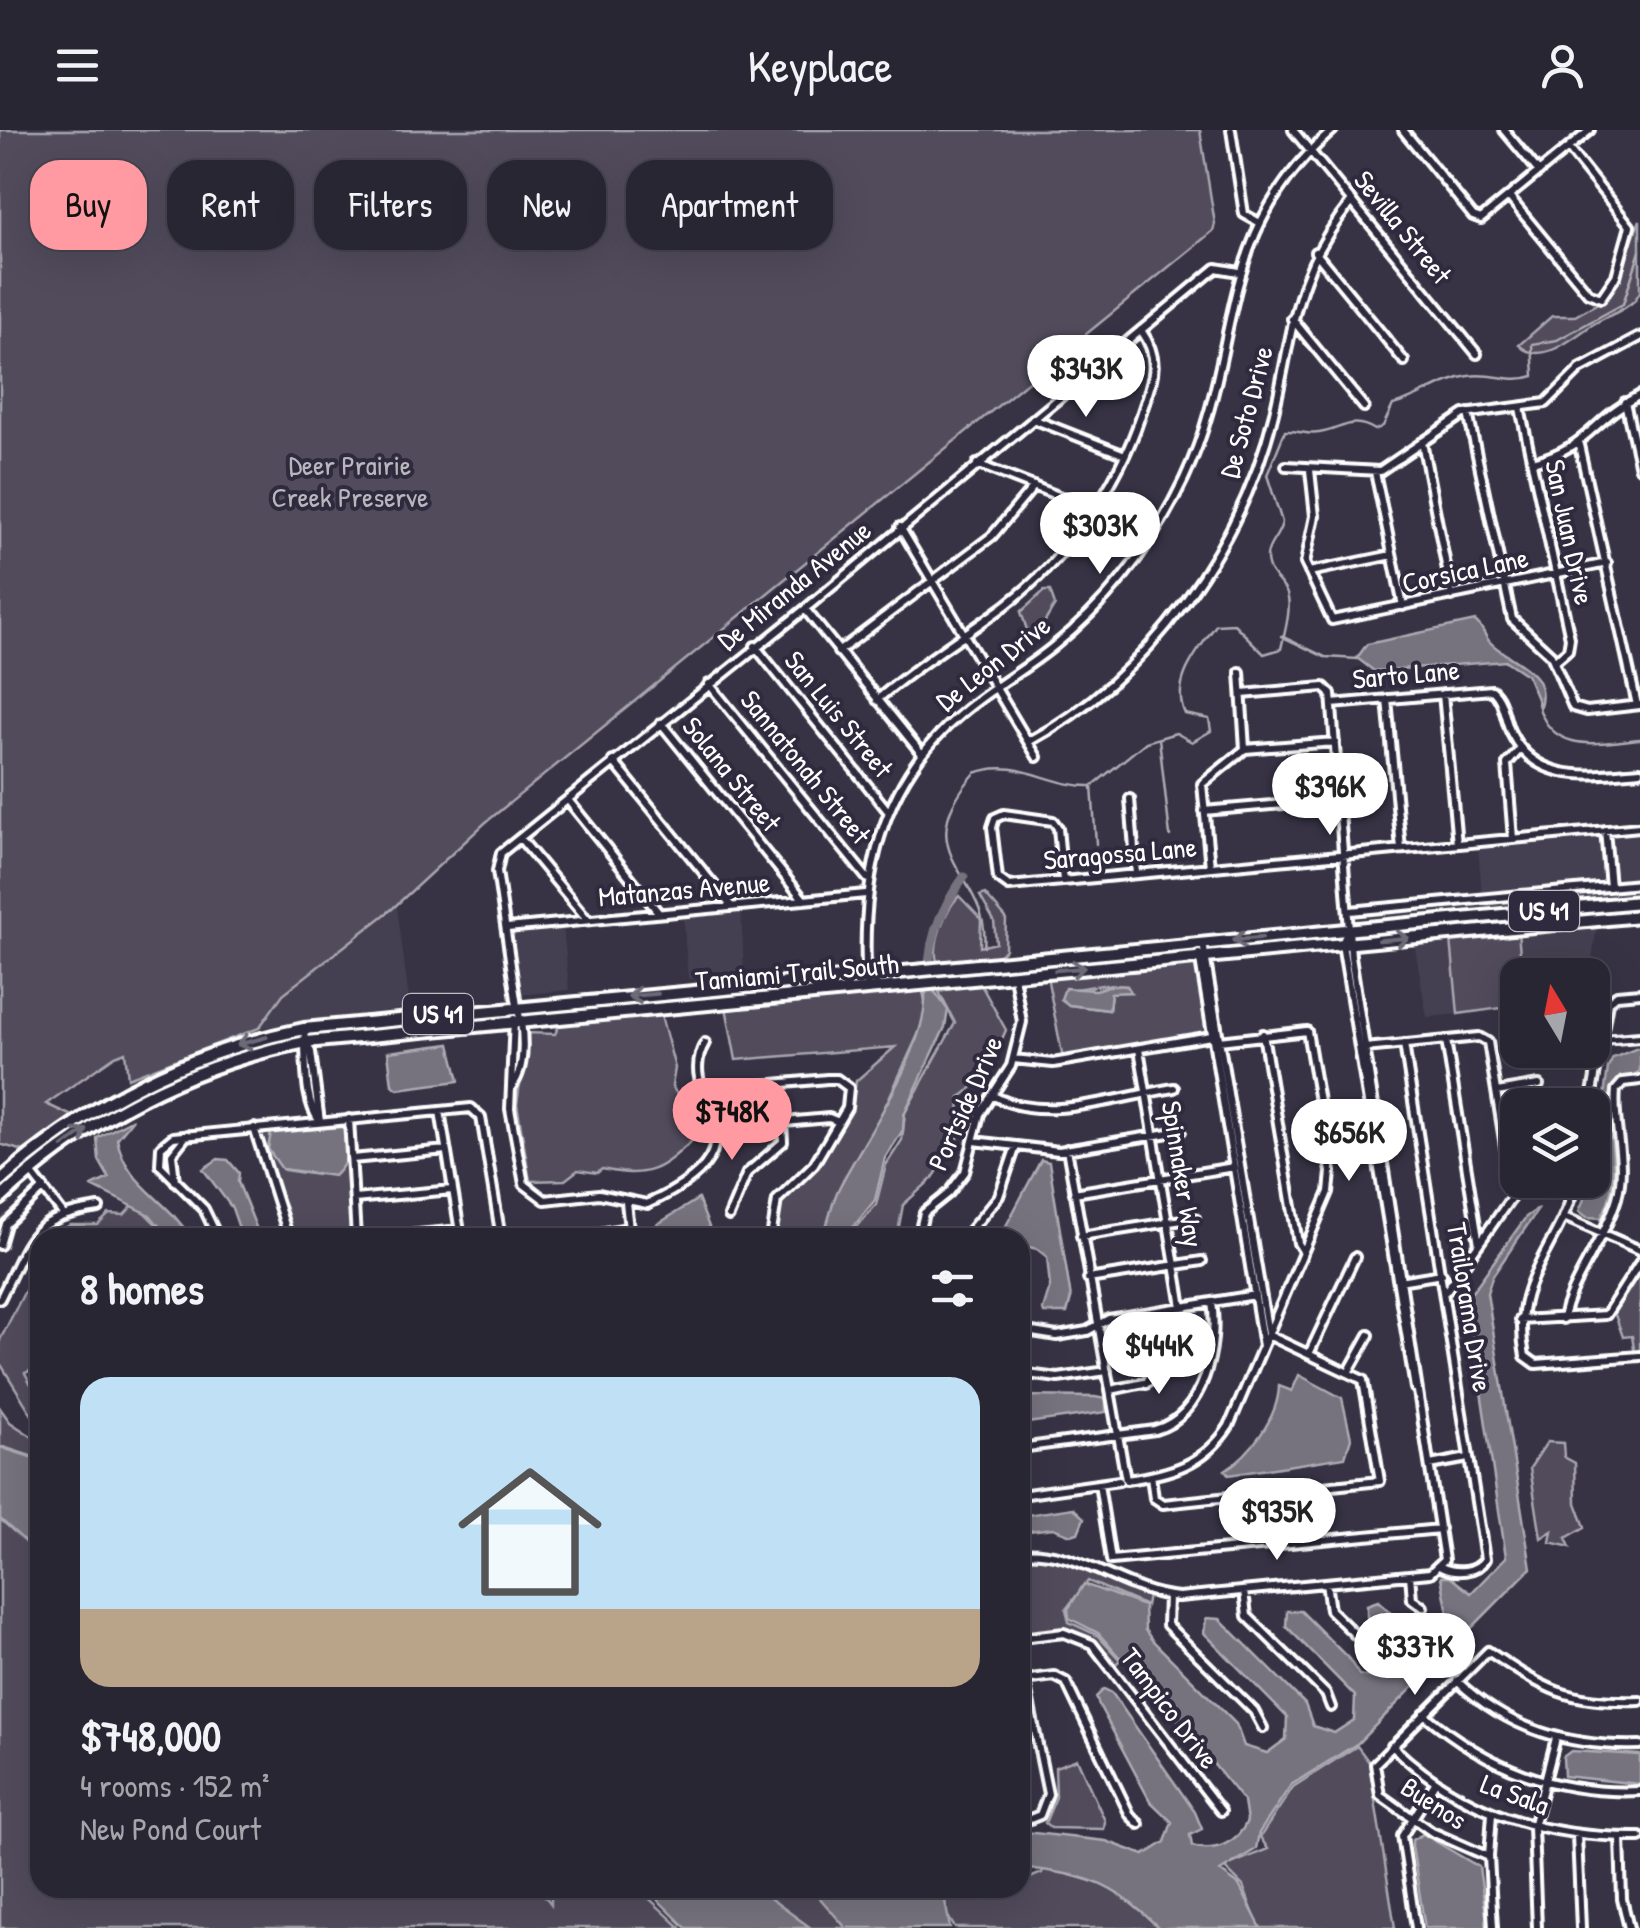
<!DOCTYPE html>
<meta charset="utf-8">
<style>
body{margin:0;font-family:"Patrick Hand",sans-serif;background:#353240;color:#f1f3f6;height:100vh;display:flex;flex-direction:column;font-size:38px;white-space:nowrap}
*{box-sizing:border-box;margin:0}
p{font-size:32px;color:#a5a5ac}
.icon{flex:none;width:55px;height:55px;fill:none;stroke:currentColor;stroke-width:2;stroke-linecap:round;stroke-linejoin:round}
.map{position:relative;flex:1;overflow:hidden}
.side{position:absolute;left:30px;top:1098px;width:1000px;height:670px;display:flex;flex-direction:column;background:#292634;border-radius:30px;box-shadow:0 10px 40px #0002,0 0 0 2px #45434f}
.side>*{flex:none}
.top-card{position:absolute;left:30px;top:30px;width:1000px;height:90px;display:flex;gap:20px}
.needle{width:65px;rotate:350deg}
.buttons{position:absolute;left:1500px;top:828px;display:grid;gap:20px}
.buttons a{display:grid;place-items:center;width:110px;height:110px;border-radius:20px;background:#292634;box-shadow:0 10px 40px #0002,0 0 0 2px #45434f;font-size:50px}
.price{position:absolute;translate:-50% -85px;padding:0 22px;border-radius:35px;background:#fff;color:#222;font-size:32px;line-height:65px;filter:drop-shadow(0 2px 5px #0008)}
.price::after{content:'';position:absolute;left:50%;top:60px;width:30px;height:22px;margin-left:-15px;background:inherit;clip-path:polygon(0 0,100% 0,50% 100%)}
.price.selected{background:#ff9aa2;color:#111}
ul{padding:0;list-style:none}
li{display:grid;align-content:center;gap:20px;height:530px;padding:0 50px}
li+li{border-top:2px solid #45434f}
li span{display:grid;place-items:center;height:310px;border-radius:30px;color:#555}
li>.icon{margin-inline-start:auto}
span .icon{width:180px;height:180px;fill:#fffc;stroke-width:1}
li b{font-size:42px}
h2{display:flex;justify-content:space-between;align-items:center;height:120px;padding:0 50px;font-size:42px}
.pill{padding:0 35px;border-radius:30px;background:#292634;box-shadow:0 10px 40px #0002,0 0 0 2px #45434f;font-size:35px;line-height:90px}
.pill.selected{background:#ff9aa2;color:#111}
header{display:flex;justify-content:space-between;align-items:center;height:130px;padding:0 50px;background:#292634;font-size:45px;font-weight:600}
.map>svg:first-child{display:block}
</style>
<header><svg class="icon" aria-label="menu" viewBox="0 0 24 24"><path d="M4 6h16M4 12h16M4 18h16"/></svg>Keyplace<svg class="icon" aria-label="person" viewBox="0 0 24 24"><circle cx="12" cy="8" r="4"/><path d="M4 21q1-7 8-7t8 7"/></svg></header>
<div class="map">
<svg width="1640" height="1798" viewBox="0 0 1640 1798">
<rect width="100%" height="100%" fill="#373345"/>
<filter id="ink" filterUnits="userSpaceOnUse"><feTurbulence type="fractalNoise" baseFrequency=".01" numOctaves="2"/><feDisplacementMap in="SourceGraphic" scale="20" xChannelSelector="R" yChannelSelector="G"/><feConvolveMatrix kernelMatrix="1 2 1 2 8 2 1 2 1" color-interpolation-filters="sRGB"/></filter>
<g filter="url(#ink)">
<path fill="#444051" d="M1640 700V751L1612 754 1608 702Z
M1603 703 1607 754 1482 766 1478 715Z
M1640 757V765L1483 780 1482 772Z
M397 777 410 878 259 898 287 859 384 782Z
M741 778 744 845 688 849 683 784Z
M563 795 569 860 518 865 510 801Z
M1597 795 1590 845H1522L1518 802Z
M1451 809 1458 884 1427 887 1414 812Z"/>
<path fill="#514c5c" stroke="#a8a6ae" stroke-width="2.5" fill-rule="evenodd" d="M0 0H1200L1215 94 1213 101 485 693 392 779 283 864 259 898 128 948 125 922 115 926 46 974 72 986 23 1021 0 1014Z
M1640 90V162L1635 170C1623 182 1606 186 1592 195 1572 208 1541 237 1519 215L1552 186H1575L1603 170 1618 147Z
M1044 461H1050L1055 475 1041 498 1028 503 1021 482Z
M985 764 1006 788 1005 819 999 826 937 832C932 812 945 780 959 766L981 789 980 817 996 813 994 791 980 766Z
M1518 802 1522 845 1506 852 1509 877 1458 884 1451 809Z
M1197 831 1210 904 1063 929 1047 846ZM1102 855 1127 856 1130 862H1111L1109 880 1069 875 1075 859Z
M980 853 1006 900C999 917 975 961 960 967L958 1010 933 1048 903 1075 897 1107 846 1108 876 1075 886 1035 902 1010 905 983 955 893 939 862Z
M922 858 928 883 825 1107H773L780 1072 816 1035 852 976 856 951 895 917 736 930 726 877Z
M660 882 675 938 672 956 694 993V1009C660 1040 649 1049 602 1039L597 1043 578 1040 565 1050 530 1051 517 974 527 903 555 904 562 890Z
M351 990 360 1107H290L254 998ZM338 996 345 998 348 1021 317 1045 284 1040 280 999Z
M135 1073 170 1108H48L70 1095H98L109 1084 124 1085Z
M40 1131V1236L25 1243 40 1271V1298L0 1233V1210Z
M1640 1138V1224L1635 1225 1632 1206 1623 1207 1614 1182Z
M0 1278 10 1292 40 1312V1329L0 1316Z
M1547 1312 1563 1313 1564 1327 1575 1333 1576 1373 1585 1397 1566 1408 1570 1417 1550 1412 1552 1401 1541 1408 1530 1338Z
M0 1386 40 1419V1758H462L496 1764 513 1758H539L551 1774V1758H638L681 1798H0Z
M1046 1425 1085 1436 1148 1466 1146 1476 1088 1451 1066 1479 1069 1492 1097 1505 1120 1530 1116 1534C1086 1498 1071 1499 1026 1505L1020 1426Z
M1357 1616 1369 1632 1395 1798H1259L1243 1756 1224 1737 1268 1719 1260 1707 1293 1657Z
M1077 1629 1105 1691 1104 1699 1051 1698 1045 1693 1056 1667 1055 1637Z
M1044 1737 1111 1757 1168 1798H955L938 1770 943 1759 1020 1758V1752L1042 1743Z
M727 1758C780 1758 830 1753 868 1798H788Z"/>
<path fill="#76737f" stroke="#adabb2" stroke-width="2.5" d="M1475 491C1483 497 1483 503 1489 511 1506 531 1551 539 1540 576L1527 545 1506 531 1374 541 1357 528 1367 514Z
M1113 855 1127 856 1131 862 1111 863 1109 880 1069 875 1061 869 1065 858 1095 860Z
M935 862 948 880 945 897 904 984 903 1000 885 1028 875 1070 845 1107H822C830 1091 831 1072 840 1056 866 1006 928 918 925 863Z
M450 914 459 951 398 959 392 955 388 922Z
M1640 917V941L1612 958C1603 1003 1626 1044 1601 1088L1587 1087 1579 1081 1592 1050 1608 938 1613 928Z
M133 989 117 1009C127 1057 166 1067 190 1107H168L150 1085 92 1056 109 1048 99 1030 97 1008Z
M344 997C350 1015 350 1032 334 1046L282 1039 268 1019 271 1002Z
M218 1029 228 1030 239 1043 238 1052 260 1107H242L232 1078 203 1039Z
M1041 1030 1049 1032 1071 1168 1067 1183H1044L1043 1180 1050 1157 1047 1127 1037 1119 1020 1115V1108L1000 1107Z
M698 1069 713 1107H652L656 1095Z
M1539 1078 1492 1147 1487 1163 1531 1438 1358 1613 1291 1655 1259 1703 1256 1719 1220 1741 1239 1755 1261 1798H1159C1109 1750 1088 1746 1020 1737V1703L1025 1702 1106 1711 1144 1725 1165 1712 1172 1692 1150 1671 1099 1575 1096 1567 1104 1559 1112 1563 1195 1682 1202 1699 1190 1705 1192 1716C1214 1723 1238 1713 1247 1691L1244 1672 1126 1525 1120 1528 1098 1503 1069 1488 1068 1479 1084 1454 1144 1476 1145 1500 1152 1510 1236 1594 1244 1616 1267 1623 1286 1609 1287 1587 1204 1503 1206 1488 1220 1489 1305 1574 1313 1596 1334 1603 1354 1590 1355 1566 1286 1496 1287 1481H1301L1349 1529 1359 1545 1383 1550 1398 1538C1408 1508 1384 1504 1367 1487V1475L1378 1471 1408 1498 1431 1501 1448 1483 1441 1447H1450L1471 1463 1506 1427 1467 1169 1526 1087Z
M1299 1245 1342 1268 1351 1308 1345 1327 1229 1345 1225 1340C1251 1324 1278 1287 1279 1256L1292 1261Z
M1020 1266 1095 1267 1106 1269V1282L1020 1294Z
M0 1317 40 1330V1425L0 1389Z
M1073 1378 1084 1388 1078 1403 1071 1405 1053 1398 1020 1402V1386Z
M1571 1621 1640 1625V1654L1564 1646 1563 1627Z
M1423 1704 1479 1737 1488 1798H1425L1412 1716V1710Z
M646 1758H756L811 1798H686Z
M811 1758H953L943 1760 950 1798H846Z"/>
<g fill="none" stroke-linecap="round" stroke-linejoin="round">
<path stroke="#adabb2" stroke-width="2.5" d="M1281 506 1325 527 1358 529
M1538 574C1551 625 1599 613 1640 609
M1159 608 1170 706
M1092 656 1096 714
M984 817C992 744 902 726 975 643 1018 627 1049 657 1092 656L1146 612 1176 603 1192 612 1211 601 1209 589 1185 584C1170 551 1198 521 1216 495L1234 494 1264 524 1281 519C1284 504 1294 473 1285 460 1277 447 1267 444 1267 427 1267 414 1280 406 1282 392L1267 345 1285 301C1297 300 1307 305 1319 303 1342 300 1351 285 1375 300L1383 296 1393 275C1421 268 1440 250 1469 246 1492 242 1511 254 1534 246L1532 214 1557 210 1623 174 1640 121"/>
<path stroke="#76737f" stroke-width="9" d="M930 860C925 816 938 783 964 747"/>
<defs>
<path id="minor" d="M1231 0 1244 84 1260 93
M1293 0 1477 224
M1403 0 1473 86 1481 89 1590 0
M1504 0 1539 42
M1509 67 1588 163 1601 168 1616 146 1630 96 1568 18
M1315 122 1404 231
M1292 189 1364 277
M1625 272 1640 338
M1520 278 1570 508 1568 520 1555 531
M1468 283 1512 489 1551 525 1573 577 1587 581 1640 575
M1033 289 1125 325
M1422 312 1452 466
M1579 315 1637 575
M1532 332C1590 317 1592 289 1640 265
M977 334 1094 380
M1286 336 1380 341 1464 284 1546 273 1580 239 1640 207
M1310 340 1315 386 1305 433 1332 490 1607 433
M1375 342 1403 476
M900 397 1037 627
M1309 442 1392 425
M805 479 922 624
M755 516 888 681
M838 522 992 406 1034 356
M709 554 867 748
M1443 564 1457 714
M1387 569 1401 719
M877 570C918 534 963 507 1006 475 1067 428 1117 358 1141 285 1152 250 1163 232 1141 200
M1332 574 1492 560C1504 570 1504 589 1511 603 1537 655 1592 645 1640 641
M661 593 804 770
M1028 612C1149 547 1242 416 1274 283 1295 196 1292 145 1352 71
M1245 619 1335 612
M613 631 731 776
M1130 669 1136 744
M568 670 658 782
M1204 681 1340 669
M1605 700 1610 757
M520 708 587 789
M1513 709 1507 634 1521 618
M1210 737 1202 654 1245 619 1240 542
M1063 751 1058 698 1053 691 1004 684 995 688 992 697 998 748 1009 756 1640 697
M1350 781 1640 754
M507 798 866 764
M1348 800 1342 814 1415 1258
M1203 813 1268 1204
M1199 824 1263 1216
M867 858C860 753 877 654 962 583 991 558 1025 540 1054 516 1110 471 1153 414 1184 349 1245 220 1210 107 1333 0
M517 876 497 741 501 723 805 479 1216 138 1239 142
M514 889 510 979 524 1054 545 1070 599 1064 647 1074C780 1014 671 970 705 913
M304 899C307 926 302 969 320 992L311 922 306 913
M1263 904 1298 1113 1303 1121
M1446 910 1479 1114
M1601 910 1640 907
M1404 914 1485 1429C1477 1443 1455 1444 1441 1437
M1365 918 1479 907 1488 912 1513 1065 1446 1161
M1139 919 1182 1177
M1013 929 1053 933 1217 905
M512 956C527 937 524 897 517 877
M1497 962 1539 955
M992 965C1042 995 1120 966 1174 958
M706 967 720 959 827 949H837L849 958 847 978 814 1034 777 1070 771 1108
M1590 975 1608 872 1617 865 1640 863
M440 981 461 1108
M349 989 356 1108
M254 998 289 1108
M717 998 829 988 839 992
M974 1011 1059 1021 1181 1001
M1067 1019 1126 1350C1170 1344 1204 1335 1229 1296L1329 1062 1331 1042 1307 901 1219 911
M352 1029 446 1020
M29 1040 63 1084
M1576 1050C1560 1119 1509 1149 1525 1226L1536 1234 1640 1226
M175 1051 172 1024 187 1005
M1074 1063 1234 1037
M354 1069 452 1060
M626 1072 630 1108
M729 1086 747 1043 783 1012 782 993
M1564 1087 1640 1120
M1081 1106 1195 1088
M218 1108 204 1079 160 1035 161 1017 173 1007 471 978 481 987 501 1108
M376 1108 460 1100
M572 1108 628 1098
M918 1108 924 1083 949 1063 965 1042 980 984 1011 936 1022 892 1014 846
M964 1108 999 1066 1016 1016
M0 1115 6 1094 44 1058
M1020 1149V1159
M1088 1149 1202 1131
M1399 1151 1442 1144
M0 1169C30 1110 27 1088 99 1078
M1563 1189C1568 1155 1605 1109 1617 1068 1628 1030 1612 997 1616 960L1623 952 1640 950
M1520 1190 1606 1185 1640 1132
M1020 1200 1057 1206 1087 1201 1109 1189 1255 1165
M1309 1224 1355 1127
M1349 1241 1369 1205
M1020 1243 1058 1248 1107 1241
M1146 1254 1151 1245V1228L1165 1222 1174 1204 1170 1179
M1111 1260 1149 1252 1166 1223
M1020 1318 1155 1300C1204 1286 1219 1216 1212 1172
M1430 1335 1468 1328
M1151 1346 1154 1368 1163 1374 1380 1351 1363 1250 1268 1205
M1099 1354 1111 1430
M1020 1365 1119 1351
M1020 1423C1080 1418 1121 1462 1179 1467L1430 1443 1444 1430 1351 826 1331 564 1324 557 1242 564
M1111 1430 1440 1399
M1410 1445 1412 1469 1423 1477
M1326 1453 1330 1480 1375 1524
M1244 1461 1247 1486 1326 1564 1331 1577
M1168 1466 1167 1495 1254 1581 1263 1598
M1020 1508 1064 1503 1092 1514 1221 1681
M1020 1527 1048 1664 1040 1685 1020 1693
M1023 1550 1054 1546 1066 1552 1130 1685 1139 1694
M1457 1551C1509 1600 1569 1617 1640 1615
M1424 1584C1488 1638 1556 1665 1640 1661
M1392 1616C1461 1683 1545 1708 1640 1707
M1492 1683 1489 1727 1493 1798
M1577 1705 1581 1798
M1620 1707 1622 1769 1629 1798
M1489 1727 1432 1702 1380 1665 1375 1634 1488 1521C1546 1560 1566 1573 1640 1571
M1416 1798 1402 1706 1435 1653
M1537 1798 1533 1697 1556 1608"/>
<path id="major" d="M0 1051C88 973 189 922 304 899L1640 772
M0 1069C87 988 189 935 306 912L1640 786"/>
</defs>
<use href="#minor" stroke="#fff" stroke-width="14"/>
<use href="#major" stroke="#fff" stroke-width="18"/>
<use href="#minor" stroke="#2f2a3d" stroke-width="6"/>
<use href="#major" stroke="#2f2a3d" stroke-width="10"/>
</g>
<defs><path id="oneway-shaft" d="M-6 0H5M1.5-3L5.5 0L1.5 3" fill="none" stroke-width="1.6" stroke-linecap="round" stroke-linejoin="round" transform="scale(2.5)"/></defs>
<g stroke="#6d6a77">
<use href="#oneway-shaft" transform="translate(1247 809) rotate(175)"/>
<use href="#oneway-shaft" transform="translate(1394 809) rotate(-5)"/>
<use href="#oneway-shaft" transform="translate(1070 839) rotate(-5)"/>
<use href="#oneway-shaft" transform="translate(643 865) rotate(175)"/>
<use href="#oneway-shaft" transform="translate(252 911) rotate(165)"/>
<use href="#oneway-shaft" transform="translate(75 1008) rotate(-35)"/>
</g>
</g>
<g text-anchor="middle" stroke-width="8" stroke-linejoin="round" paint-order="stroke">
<g fill="#2f2a3d" stroke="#c1bfc5" stroke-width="2.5">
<rect x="1509" y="761" width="70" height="40" rx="8"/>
<rect x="403" y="864" width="70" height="40" rx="8"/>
</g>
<g font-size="25" font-weight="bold" fill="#fff">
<text x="1544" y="790">US 41</text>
<text x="438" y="893">US 41</text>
</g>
<g font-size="28" fill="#fff" stroke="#2f2a3d">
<text transform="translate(1403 97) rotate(51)" y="10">Sevilla Street</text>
<text transform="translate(1246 282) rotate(-75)" y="10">De Soto Drive</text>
<text transform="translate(1570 402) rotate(78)" y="10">San Juan Drive</text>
<text transform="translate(1465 440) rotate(-12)" y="10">Corsica Lane</text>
<text transform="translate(794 455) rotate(-39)" y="10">De Miranda Avenue</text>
<text transform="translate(993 533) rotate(-38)" y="10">De Leon Drive</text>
<text transform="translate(1406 544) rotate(-5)" y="10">Sarto Lane</text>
<text transform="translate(839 584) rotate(51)" y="10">San Luis Street</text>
<text transform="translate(806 637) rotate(51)" y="10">Sannatonah Street</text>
<text transform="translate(732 644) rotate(51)" y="10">Solana Street</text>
<text transform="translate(1120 723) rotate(-5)" y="10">Saragossa Lane</text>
<text transform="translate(684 759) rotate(-5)" y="10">Matanzas Avenue</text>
<text transform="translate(797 842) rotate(-5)" y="10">Tamiami Trail South</text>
<text transform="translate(965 973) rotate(-66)" y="10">Portside Drive</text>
<text transform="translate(1183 1044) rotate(81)" y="10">Spinnaker Way</text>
<text transform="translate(1470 1177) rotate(81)" y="10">Trailorama Drive</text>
<text transform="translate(1170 1578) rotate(53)" y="10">Tampico Drive</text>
<text transform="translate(1515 1664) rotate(20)" y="10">La Sala</text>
<text transform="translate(1434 1673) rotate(33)" y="10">Buenos</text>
</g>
<g font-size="28" fill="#b9b7be" stroke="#2f2a3d">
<text x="350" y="345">Deer Prairie<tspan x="350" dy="32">Creek Preserve</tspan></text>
</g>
</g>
</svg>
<div class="buttons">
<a><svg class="needle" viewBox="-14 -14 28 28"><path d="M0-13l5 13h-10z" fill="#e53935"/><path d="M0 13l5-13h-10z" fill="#a5a5ac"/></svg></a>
<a><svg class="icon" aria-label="layers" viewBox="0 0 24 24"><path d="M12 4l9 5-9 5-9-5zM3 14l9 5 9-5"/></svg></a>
</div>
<b class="price" style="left:1086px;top:290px">$343K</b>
<b class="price" style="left:1100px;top:447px">$303K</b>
<b class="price" style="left:1330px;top:708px">$396K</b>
<b class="price selected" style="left:732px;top:1033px">$748K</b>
<b class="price" style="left:1349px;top:1054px">$656K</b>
<b class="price" style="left:1159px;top:1267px">$444K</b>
<b class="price" style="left:1277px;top:1433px">$935K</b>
<b class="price" style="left:1415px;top:1568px">$337K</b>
<div class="top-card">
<a class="pill selected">Buy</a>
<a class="pill">Rent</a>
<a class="pill">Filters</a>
<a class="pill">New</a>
<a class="pill">Apartment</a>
</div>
<section class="side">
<h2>8 homes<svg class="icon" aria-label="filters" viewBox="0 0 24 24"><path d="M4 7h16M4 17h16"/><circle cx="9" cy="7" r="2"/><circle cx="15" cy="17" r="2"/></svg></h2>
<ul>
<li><span style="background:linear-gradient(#bfe0f5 75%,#b9a48a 0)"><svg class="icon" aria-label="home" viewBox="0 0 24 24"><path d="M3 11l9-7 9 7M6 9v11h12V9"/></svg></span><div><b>$748,000</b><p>4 rooms · 152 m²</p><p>New Pond Court</p></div></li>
</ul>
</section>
</div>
